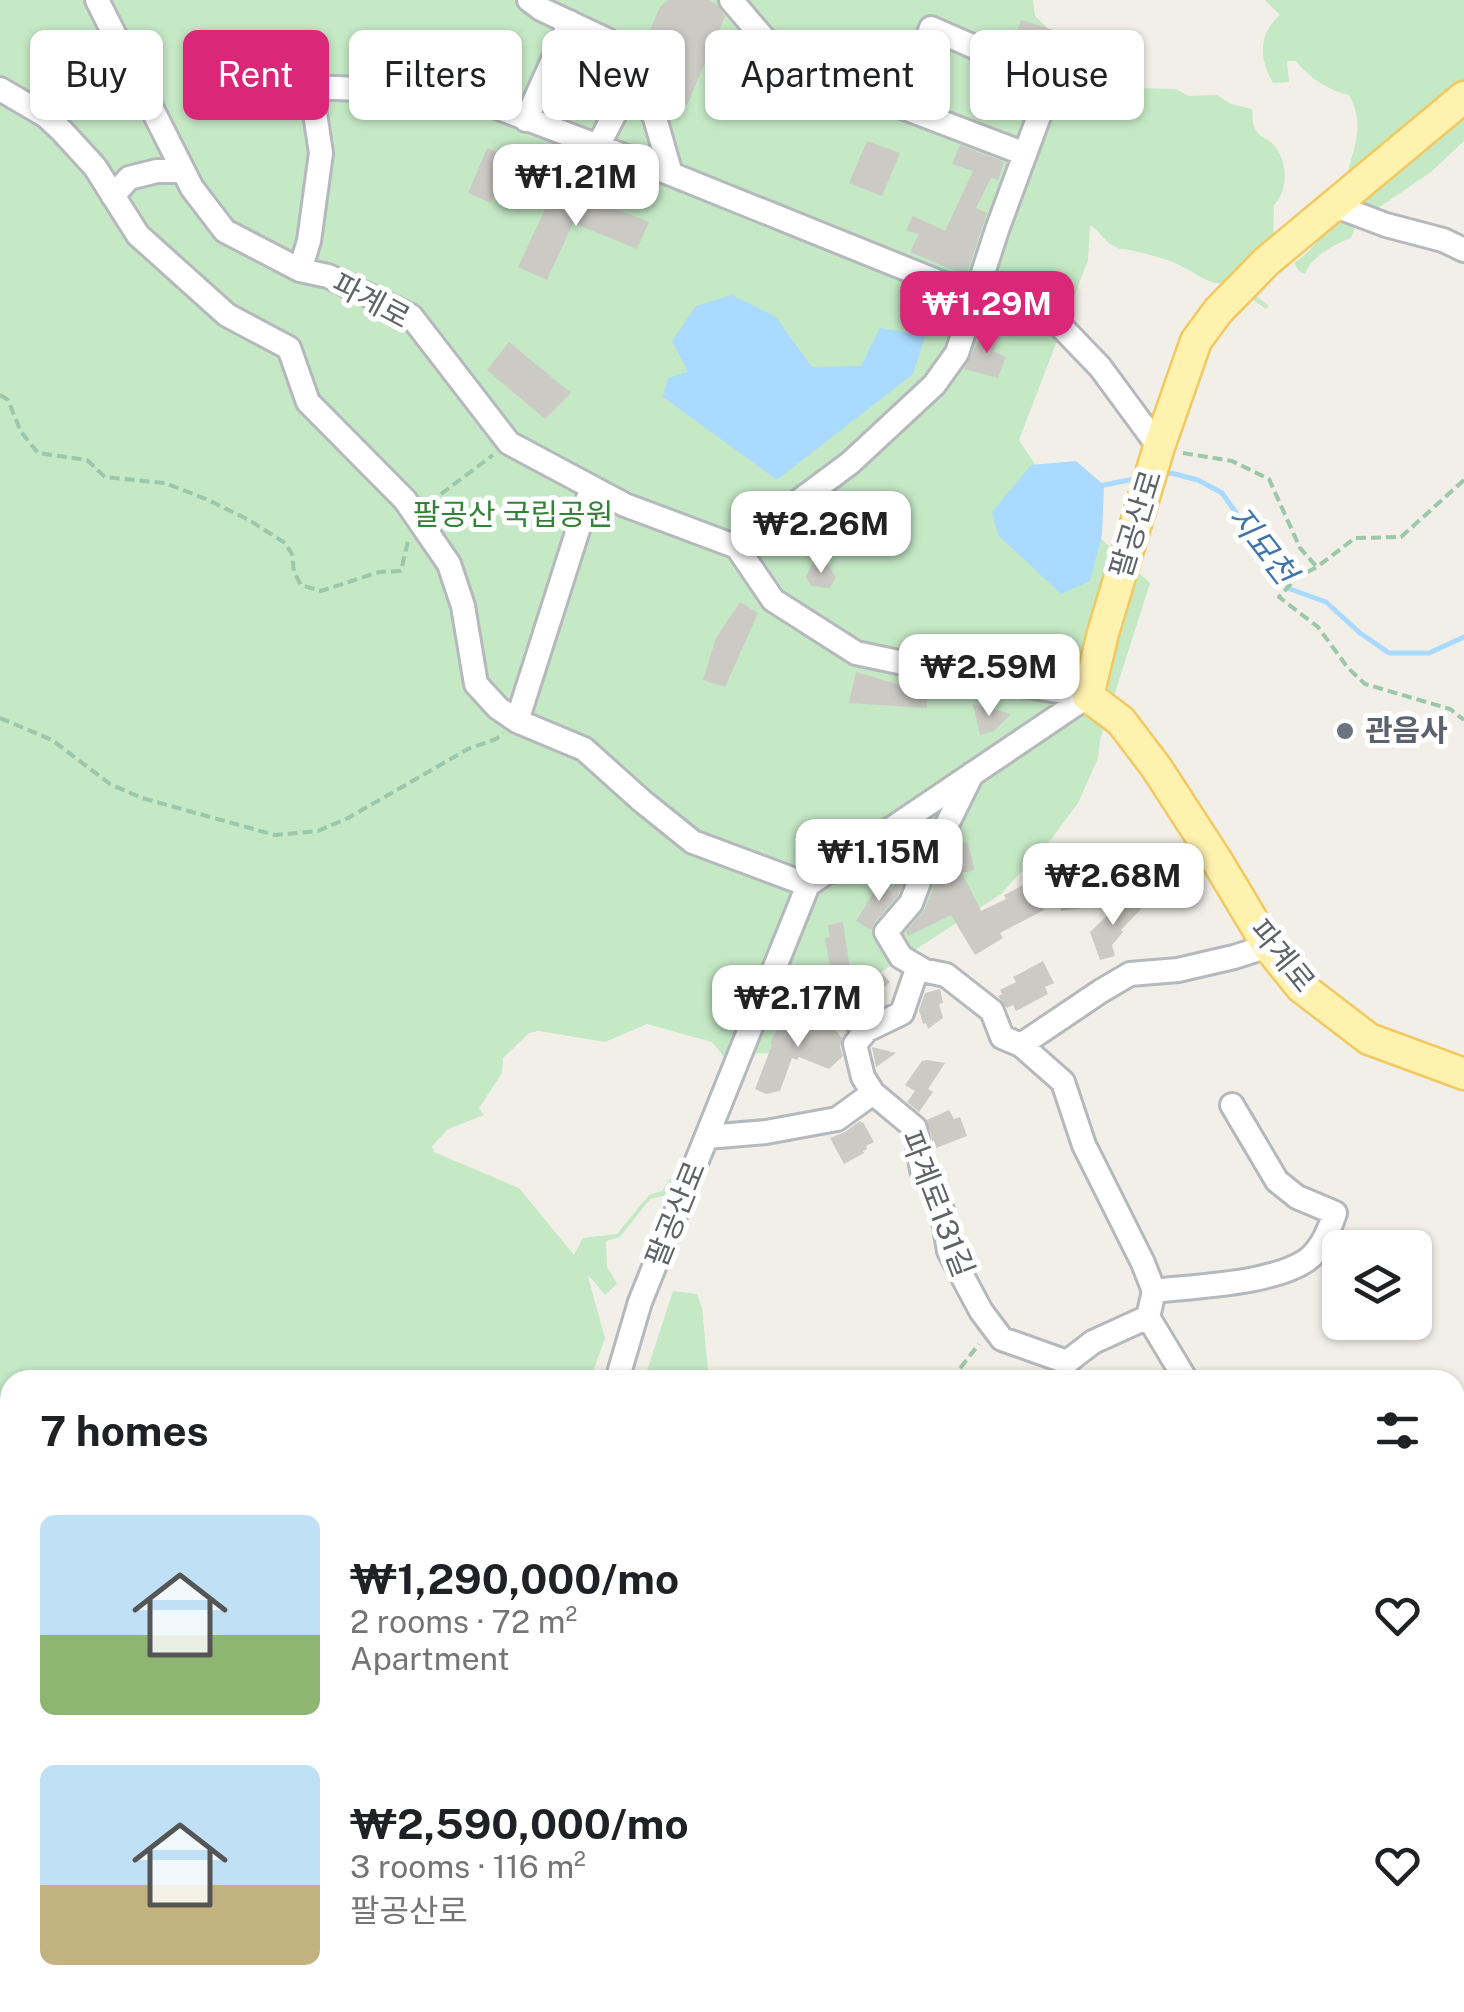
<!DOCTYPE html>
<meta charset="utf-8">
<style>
body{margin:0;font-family:"Public Sans","Noto Sans KR",sans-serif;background:#f6f6f6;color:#202124;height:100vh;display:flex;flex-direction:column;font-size:38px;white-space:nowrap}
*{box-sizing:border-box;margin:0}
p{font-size:32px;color:#757577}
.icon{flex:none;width:55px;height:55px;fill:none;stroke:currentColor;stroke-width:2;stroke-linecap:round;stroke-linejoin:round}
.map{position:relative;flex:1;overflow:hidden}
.sheet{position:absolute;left:0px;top:1370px;width:1465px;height:642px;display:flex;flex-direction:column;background:#fff;border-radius:30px 30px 0 0;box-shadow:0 2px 8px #0004}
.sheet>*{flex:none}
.guide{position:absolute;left:30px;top:30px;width:1405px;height:90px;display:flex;gap:20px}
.buttons{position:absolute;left:1322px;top:1230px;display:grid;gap:20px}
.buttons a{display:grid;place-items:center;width:110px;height:110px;border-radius:15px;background:#fff;box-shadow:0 2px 8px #0004;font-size:50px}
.price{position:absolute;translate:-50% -85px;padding:0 22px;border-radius:20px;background:#fff;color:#222;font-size:32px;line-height:65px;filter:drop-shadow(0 2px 5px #0008)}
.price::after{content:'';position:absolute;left:50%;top:60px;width:30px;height:22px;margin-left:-15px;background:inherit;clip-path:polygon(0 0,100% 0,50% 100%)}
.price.current{background:#db2777;color:#fff}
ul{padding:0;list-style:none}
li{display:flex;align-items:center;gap:30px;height:250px;padding:0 40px}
li span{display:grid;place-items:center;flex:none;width:280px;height:200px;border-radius:15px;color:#555}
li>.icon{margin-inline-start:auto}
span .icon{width:120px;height:120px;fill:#fffc;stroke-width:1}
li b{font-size:42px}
h2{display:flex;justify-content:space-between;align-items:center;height:120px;padding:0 40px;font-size:42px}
.chip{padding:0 35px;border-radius:15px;background:#fff;box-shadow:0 2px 8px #0004;font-size:35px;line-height:90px}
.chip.current{background:#db2777;color:#fff}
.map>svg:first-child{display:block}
</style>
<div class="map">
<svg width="1464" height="2012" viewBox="0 0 1464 2012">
<rect width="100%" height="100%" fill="#f1efe8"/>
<path fill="#c5e8c5" d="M0 0H1033L1035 16 1095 73 1119 90 1137 88 1175 89 1189 96 1217 95 1231 104 1252 109C1253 115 1252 121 1254 126 1258 137 1265 137 1272 143 1288 159 1289 190 1274 205L1273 244 1251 292 1269 306 1266 309 1230 283C1209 287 1196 272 1177 264 1168 259 1140 252 1130 250 1120 248 1123 251 1114 246 1103 241 1101 231 1090 225L1088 260 1019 440C1055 498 1099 538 1150 583L1100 740 1098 758 1078 803 1052 838 1001 894 852 991 831 1007 789 1053C764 1055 750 1050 726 1059L712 1042 647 1024 605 1042 539 1031 529 1033 503 1058 502 1073 479 1108 484 1115 448 1129 432 1146 434 1152 519 1188 574 1255 583 1238 617 1234 649 1195 662 1191 670 1179 678 1177 689 1161 666 1195 650 1199 620 1237 606 1241 607 1267 617 1284 605 1295 591 1278 588 1277 605 1338 590 1380H10V2002L411 2003 409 2012H0Z
M1265 0H1464V141L1431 172 1356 223 1351 238C1334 244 1311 257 1305 274L1299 271 1294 263C1328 240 1339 208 1348 171 1356 142 1364 123 1349 95 1328 90 1309 78 1296 61H1287L1289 82 1273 83C1259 59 1258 34 1280 15Z
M673 1291 697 1294 702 1308 709 1380H644Z
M458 2002H861L867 2012H455Z"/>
<path fill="#aadaff" d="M732 295 775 316 812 367 861 366 880 328 925 336 913 374 777 480 663 397 668 378 688 372 672 341 696 306Z
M1076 461 1104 485 1102 535 1090 581 1061 594 998 535 992 512 1031 465Z
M1320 2003H1430V2012H1333Z"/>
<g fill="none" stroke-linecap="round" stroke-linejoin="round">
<path stroke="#aadaff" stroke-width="5" d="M1161 475 1171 473 1198 480 1222 493 1290 589 1326 602 1360 633 1389 653H1429L1464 637
M1104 485 1140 478"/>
</g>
<path fill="#cccac5" d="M668 0H710L717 5 725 16 687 105 661 92 659 53 642 48 660 7Z
M1021 20 1057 31 1047 61 1011 47Z
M867 141 900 153 882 196 849 183Z
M960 145 1004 162 998 180 991 178 976 208 987 213 968 270 962 274 910 252 919 234 906 231 913 216 945 231 973 171 952 164Z
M487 148 510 158 491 203 468 193Z
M556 186 649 222 637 249 573 223 547 280 518 267Z
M984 329 1002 334 993 351 1006 357 998 378 964 369Z
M509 342 571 393 545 419 487 370Z
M812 564H827L836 577 830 588 811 586 806 577Z
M740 602 758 613 725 687 703 680 716 638Z
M856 672 928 693 927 708 849 703Z
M973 704 1011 714 994 731 980 735Z
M967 842 975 870 962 873 981 911 1006 899 1004 895 1023 885 1033 888 1044 910 1000 933 1003 938 975 955 951 915 908 936 906 932 925 909 938 876 944 873 942 868 953 847Z
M1078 876 1087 884 1090 907 1061 911 1056 879Z
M899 877 904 880 898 895 875 922 871 930 856 921 879 884 891 891Z
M1128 896 1141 909 1121 930 1123 932 1112 945 1115 956 1100 960 1090 932Z
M843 922 850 970 864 984 879 971 890 982 862 1007 844 993 842 996 832 985 823 994 802 983 817 969 830 968 825 938 830 937 828 925Z
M1043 961 1054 983 1045 987 1048 994 1016 1011 1013 1005 1007 1008 998 996 1002 994 1000 990 1016 982 1013 977Z
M940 989 943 1003 939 1004 943 1018 928 1029 926 1023 923 1024 919 1010 925 993Z
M788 1010 802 1015 814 1024 835 1030 842 1038 840 1047 843 1056 829 1069 799 1057 797 1060 792 1058 780 1091 766 1094 755 1089 772 1045 770 1044 777 1028 780 1029Z
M872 1047 896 1053 876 1067Z
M927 1060 945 1063 928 1089 933 1092 919 1112 907 1102 915 1091 905 1085 922 1061Z
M949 1110 954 1119 960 1117 967 1136 936 1148 933 1145 927 1120Z
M860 1121 861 1123 863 1122 874 1142 866 1146 867 1149 863 1151 864 1153 844 1164 830 1138 845 1132Z"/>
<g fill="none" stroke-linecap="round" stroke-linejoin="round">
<defs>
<path id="minor" d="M97 0 192 188 225 231 300 270 328 276 411 316 509 443 625 505 737 547 773 600 856 653 960 675 1088 696
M529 0 541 9 607 40 636 73 655 118 671 174
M731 0 784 62 1025 154
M0 89 46 116 62 131 95 167 138 235 227 315 289 348 308 402 405 500 449 564 463 606 476 684 498 708 517 721 584 749 642 801 693 842 808 885
M526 120 570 22
M598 146 636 73
M113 196 129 178 157 171H183
M1333 205 1386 225 1443 240 1464 250
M300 270 309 241 321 153 311 87 430 92 491 105 671 174 961 291 980 281 1022 295 1048 313 1100 367 1159 447
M737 547 850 463 934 385 957 353 998 227 1052 81 931 28 903 106
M517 721 591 489
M925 971 901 957 886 932 911 903 921 877 972 774
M768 986 809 1002 822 1012H845L867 1030 902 1013 917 969 946 975 992 1011 1002 1037 1021 1045 1063 1082 1084 1145 1143 1263 1154 1291 1148 1317 1093 1342 1067 1362 1002 1339 981 1311 949 1251 942 1210 922 1170 915 1128 873 1093 863 1077 855 1044 867 1030
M1021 1045 1101 991 1130 974 1178 970 1234 957 1268 946
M707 1137 766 1132 837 1119 873 1093
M1154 1291C1196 1286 1272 1284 1307 1260 1322 1249 1329 1230 1335 1213L1297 1197 1277 1181 1232 1105
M1148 1317 1186 1380
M617 1380 640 1302 808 885 1088 696
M1455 1611 1464 1618
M1455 1712 1464 1713
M429 2012 432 2002"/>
<path id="major" d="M1464 97 1267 261 1218 311 1196 341 1159 447 1103 633 1088 696 1121 721 1156 767 1217 861 1268 946 1301 987 1369 1039 1464 1074"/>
</defs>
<use href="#minor" stroke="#b5b8bc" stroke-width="28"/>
<use href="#major" stroke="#f2c960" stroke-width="35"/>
<path stroke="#9cc7a9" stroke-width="4" stroke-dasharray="10 5" stroke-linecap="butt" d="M0 395 8 400 21 432 38 453 87 460 105 477 165 483 206 499 249 520 285 543 292 554 294 572 301 585 321 591 379 572 401 571 408 541
M1183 453 1232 461 1269 479 1300 548 1316 566
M1464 480 1401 537 1355 538 1317 567 1296 578 1279 597 1318 627 1348 668 1365 684 1450 709 1464 720
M429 503 493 455
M0 718 52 740 110 784 142 798 275 835 318 831 348 818 468 749 496 739 503 733
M951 1380 979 1344
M1116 2002 1117 2012"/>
<use href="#minor" stroke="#fff" stroke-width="22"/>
<use href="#major" stroke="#fff2af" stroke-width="30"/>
</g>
<circle fill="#6b7280" stroke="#fff" stroke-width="4" cx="1345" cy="731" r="10"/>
<g text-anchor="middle" stroke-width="10" stroke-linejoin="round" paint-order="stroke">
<g font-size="30" fill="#5f6368" stroke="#fff">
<text transform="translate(371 301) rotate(28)" y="10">파계로</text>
<text transform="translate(1136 524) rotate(-73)" y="10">팔공산로</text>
<text transform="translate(1282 956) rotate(51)" y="10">파계로</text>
<text transform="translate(937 1204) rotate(69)" y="10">파계로131길</text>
<text transform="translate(676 1214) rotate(-68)" y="10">팔공산로</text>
</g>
<g font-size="30" fill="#348238" stroke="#fff">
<text x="513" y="525">팔공산 국립공원</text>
</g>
<g font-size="30" font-weight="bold" fill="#5b616d" stroke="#fff" text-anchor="start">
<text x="1365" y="741">관음사</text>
</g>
<g font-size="32" font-style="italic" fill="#4174aa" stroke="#fff">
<text transform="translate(1262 545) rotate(52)" y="11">지묘천</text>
</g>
</g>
</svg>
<div class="buttons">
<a><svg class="icon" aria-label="layers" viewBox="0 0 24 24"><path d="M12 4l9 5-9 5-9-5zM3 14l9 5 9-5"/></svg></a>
</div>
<b class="price" style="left:576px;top:229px">₩1.21M</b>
<b class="price current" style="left:987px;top:356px">₩1.29M</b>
<b class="price" style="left:821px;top:576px">₩2.26M</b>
<b class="price" style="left:989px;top:719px">₩2.59M</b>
<b class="price" style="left:879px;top:904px">₩1.15M</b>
<b class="price" style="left:1113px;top:928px">₩2.68M</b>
<b class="price" style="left:798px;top:1050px">₩2.17M</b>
<div class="guide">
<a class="chip">Buy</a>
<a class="chip current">Rent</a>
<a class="chip">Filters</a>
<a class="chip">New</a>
<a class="chip">Apartment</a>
<a class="chip">House</a>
</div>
<section class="sheet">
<h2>7 homes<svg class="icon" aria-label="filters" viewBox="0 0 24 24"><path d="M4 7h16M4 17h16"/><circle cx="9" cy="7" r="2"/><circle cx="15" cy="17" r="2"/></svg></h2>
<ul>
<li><span style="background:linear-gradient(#bfe0f5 60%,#8fb573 0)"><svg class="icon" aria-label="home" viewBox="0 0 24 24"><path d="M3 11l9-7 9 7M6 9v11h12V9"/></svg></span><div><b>₩1,290,000/mo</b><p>2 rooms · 72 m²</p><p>Apartment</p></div><svg class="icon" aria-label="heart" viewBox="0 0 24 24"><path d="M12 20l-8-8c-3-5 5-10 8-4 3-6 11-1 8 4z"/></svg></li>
<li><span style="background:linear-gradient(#bfe0f5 60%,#c2b280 0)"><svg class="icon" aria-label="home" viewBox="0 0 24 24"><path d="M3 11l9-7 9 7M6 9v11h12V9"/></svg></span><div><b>₩2,590,000/mo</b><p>3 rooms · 116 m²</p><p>팔공산로</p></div><svg class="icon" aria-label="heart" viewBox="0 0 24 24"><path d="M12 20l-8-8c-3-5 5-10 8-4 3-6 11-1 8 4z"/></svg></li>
</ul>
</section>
</div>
